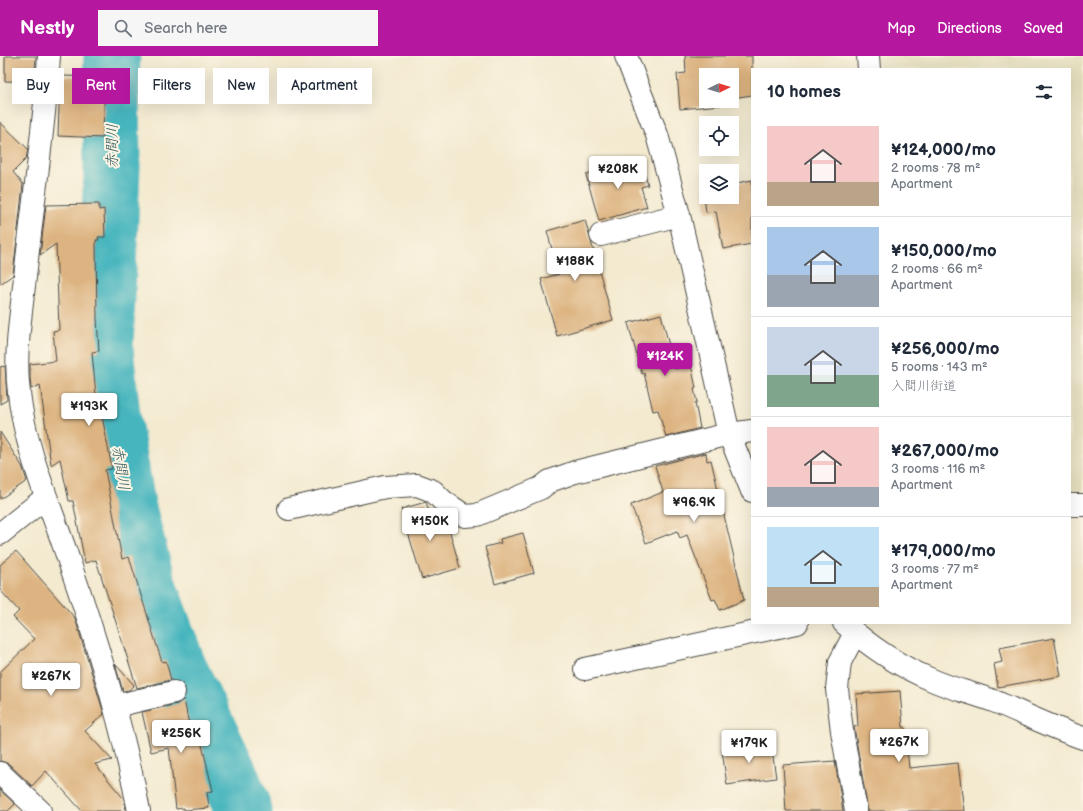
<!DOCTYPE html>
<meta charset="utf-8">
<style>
body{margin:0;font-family:"Balsamiq Sans","Klee One",sans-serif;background:#f6f6f7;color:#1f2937;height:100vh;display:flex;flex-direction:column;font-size:15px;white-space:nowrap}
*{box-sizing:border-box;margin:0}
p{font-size:13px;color:#747a83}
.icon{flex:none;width:22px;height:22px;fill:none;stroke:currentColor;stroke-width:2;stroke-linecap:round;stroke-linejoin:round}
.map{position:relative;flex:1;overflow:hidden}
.details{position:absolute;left:751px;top:12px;width:320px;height:556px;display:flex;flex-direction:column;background:#fff;border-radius:0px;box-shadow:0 4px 16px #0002}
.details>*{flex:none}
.guide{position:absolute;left:12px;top:12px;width:380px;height:36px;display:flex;gap:8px}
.needle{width:26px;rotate:85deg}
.buttons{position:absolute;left:699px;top:12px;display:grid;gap:8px}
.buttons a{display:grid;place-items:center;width:40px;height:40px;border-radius:0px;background:#fff;box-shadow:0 4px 16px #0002;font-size:20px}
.price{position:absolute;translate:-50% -34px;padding:0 9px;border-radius:4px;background:#fff;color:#222;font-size:13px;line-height:26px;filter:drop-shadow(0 1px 2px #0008)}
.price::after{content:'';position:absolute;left:50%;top:24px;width:12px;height:9px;margin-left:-6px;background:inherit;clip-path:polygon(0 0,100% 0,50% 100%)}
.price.active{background:#b5179e;color:#fff}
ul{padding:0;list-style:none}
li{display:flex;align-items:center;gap:12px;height:100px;padding:0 16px}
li+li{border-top:1px solid #e0e1e3}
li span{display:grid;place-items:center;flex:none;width:112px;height:80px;border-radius:0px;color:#555}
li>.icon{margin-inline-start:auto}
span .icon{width:48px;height:48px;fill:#fffc;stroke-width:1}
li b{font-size:17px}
h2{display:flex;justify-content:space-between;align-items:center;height:48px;padding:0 16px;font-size:17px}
.pill{padding:0 14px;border-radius:0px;background:#fff;box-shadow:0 4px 16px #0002;font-size:14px;line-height:36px}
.pill.active{background:#b5179e;color:#fff}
header{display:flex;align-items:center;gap:24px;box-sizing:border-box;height:56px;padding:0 20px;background:#b5179e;color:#fff}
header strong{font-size:19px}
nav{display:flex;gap:22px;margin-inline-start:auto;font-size:14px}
.search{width:280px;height:36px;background:#f6f6f7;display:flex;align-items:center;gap:10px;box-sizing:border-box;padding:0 14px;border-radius:0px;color:#747a83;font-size:15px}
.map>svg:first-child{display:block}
</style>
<header>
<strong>Nestly</strong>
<div class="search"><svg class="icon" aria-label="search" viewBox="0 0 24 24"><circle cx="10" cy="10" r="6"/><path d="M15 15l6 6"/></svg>Search here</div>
<nav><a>Map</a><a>Directions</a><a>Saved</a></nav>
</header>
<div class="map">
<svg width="1083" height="755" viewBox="0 0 1083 755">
<rect width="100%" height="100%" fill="#fcf5e5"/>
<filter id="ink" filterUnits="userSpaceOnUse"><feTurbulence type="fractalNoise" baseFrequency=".025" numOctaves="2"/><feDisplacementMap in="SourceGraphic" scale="8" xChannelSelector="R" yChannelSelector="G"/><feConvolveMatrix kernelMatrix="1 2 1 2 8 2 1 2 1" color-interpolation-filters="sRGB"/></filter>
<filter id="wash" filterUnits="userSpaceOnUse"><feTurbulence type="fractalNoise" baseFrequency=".012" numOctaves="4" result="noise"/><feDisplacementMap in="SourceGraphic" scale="16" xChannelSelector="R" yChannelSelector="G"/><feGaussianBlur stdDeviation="0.9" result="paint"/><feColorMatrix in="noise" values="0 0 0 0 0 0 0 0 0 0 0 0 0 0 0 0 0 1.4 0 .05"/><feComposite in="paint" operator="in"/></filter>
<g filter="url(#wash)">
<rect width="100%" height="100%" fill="#f3ead0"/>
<path fill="#e2dcba" d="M877 0H1083V442L1070 434V13H878Z"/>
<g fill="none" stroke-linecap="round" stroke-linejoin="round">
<path stroke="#46b5be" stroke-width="57" d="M112 0 111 29 112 111 105 293 112 360 127 449 147 527 178 611 228 715 244 755"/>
</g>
<g id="blocks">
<path fill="#ddb481" d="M5 0H36L34 26 5 25Z
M685 0H752V39L732 42V19H706V45H721V49L680 53 677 18 686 17Z
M60 20 105 21 103 82 58 80Z
M0 66 28 93 26 103 13 116 23 128 13 219 0 228Z
M640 104 648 129 641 131 647 151 599 165 586 119Z
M752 124V188L723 193 716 155 706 156 703 133 706 132V141H732V128Z
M99 148V154L104 153 105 181H98L99 184H96L97 263 99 295 92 296 97 350 100 349 112 413 105 414 122 503 129 501 162 606 166 605 171 624 137 632 96 504 85 507 73 445H69L60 403 51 409 40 329 31 333 30 322V308L56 305 53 275 59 274 56 188 40 199 46 149Z
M585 164 613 264 557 280 541 223 559 218 547 175Z
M661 258 675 313 691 309 696 332 694 333 697 346 695 347 700 372 666 381 658 354 653 355 644 317 642 318 628 267Z
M5 310 7 344 0 348V311Z
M0 376 22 410 27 425 0 443Z
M706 397 707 405 711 404 744 544 720 554 715 543 712 544 687 479 680 482 677 475 646 487 631 449 663 436 655 410Z
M426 446 432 465 446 462 460 512 422 523 401 453Z
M523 477 534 517 495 528 485 491 501 487 500 483Z
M16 495 75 562 104 658 85 675 112 704 95 708 124 743 126 755H82L46 715 32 730 9 708 0 705V616L34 583 13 561 19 555 0 534V509Z
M1054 582 1061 620 998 631 994 608 1002 606 999 592Z
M115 608 134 629 129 634 123 635Z
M900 635 903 671H905L909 712 958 707 964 755H868L854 671 858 670 856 638Z
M184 643 189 669 197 668 213 735 207 736 209 752 184 754V752L176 753 169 692 151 696 142 656 177 648Z
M771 687 776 722 727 729 722 694Z
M835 705 843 755H786L783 709Z
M0 734 15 748 8 755H0Z"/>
</g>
</g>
<g filter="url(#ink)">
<use href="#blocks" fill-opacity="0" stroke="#494844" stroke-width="1"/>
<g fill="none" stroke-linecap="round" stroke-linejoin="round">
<defs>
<path id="minor" d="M49 0C44 74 33 147 25 221 21 259 14 298 19 337 26 398 51 450 70 508 98 589 123 671 139 755
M626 0 657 79 679 159 729 378 752 435
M868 0 869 13
M601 179 679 159
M1070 449H1083
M289 453 385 431 417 429 433 435 443 445 465 460 477 459 541 432 550 425 575 416 729 378 752 375
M0 478 45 442
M844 567C869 590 899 610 930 623 951 633 974 637 996 646 1025 658 1053 672 1083 682
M855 577 840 606 837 633 842 675 856 755
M585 613 797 567
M115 650 174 636
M0 717 40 755"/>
</defs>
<use href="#minor" stroke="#494844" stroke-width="24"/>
<use href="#minor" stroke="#fff" stroke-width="22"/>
</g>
</g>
<g text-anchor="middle" stroke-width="4" stroke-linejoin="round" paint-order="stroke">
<g font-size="15" font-style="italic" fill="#345b5e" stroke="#fcf5e5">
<text transform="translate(112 90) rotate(-90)" y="5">赤間川</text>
<text transform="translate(121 412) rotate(81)" y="5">赤間川</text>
</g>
</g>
</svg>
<div class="buttons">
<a><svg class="needle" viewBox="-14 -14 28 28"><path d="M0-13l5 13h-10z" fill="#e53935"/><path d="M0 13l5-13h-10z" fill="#747a83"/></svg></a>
<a><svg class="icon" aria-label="locate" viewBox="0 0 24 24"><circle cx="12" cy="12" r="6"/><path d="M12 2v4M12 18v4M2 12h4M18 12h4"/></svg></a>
<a><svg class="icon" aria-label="layers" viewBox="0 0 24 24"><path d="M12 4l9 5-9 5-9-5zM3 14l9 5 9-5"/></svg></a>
</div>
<b class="price" style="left:618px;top:134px">¥208K</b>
<b class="price" style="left:575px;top:226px">¥188K</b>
<b class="price active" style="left:665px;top:321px">¥124K</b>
<b class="price" style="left:89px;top:371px">¥193K</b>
<b class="price" style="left:694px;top:467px">¥96.9K</b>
<b class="price" style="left:430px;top:486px">¥150K</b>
<b class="price" style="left:51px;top:641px">¥267K</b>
<b class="price" style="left:181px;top:698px">¥256K</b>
<b class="price" style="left:899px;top:707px">¥267K</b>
<b class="price" style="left:749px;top:708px">¥179K</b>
<div class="guide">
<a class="pill">Buy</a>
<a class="pill active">Rent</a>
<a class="pill">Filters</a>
<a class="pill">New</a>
<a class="pill">Apartment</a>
</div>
<section class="details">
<h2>10 homes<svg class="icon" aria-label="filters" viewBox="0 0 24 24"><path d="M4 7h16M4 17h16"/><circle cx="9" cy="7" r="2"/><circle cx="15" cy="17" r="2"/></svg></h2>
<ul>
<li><span style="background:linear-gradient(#f6c9c9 70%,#b9a48a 0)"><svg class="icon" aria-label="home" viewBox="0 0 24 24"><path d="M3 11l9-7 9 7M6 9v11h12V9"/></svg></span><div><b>¥124,000/mo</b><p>2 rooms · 78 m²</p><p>Apartment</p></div></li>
<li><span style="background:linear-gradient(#a9c7e8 60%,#9aa5b1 0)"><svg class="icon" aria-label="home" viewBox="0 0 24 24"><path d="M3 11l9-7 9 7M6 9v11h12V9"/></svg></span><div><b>¥150,000/mo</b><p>2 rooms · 66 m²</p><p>Apartment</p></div></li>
<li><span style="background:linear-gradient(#c9d6e8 60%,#7fa58c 0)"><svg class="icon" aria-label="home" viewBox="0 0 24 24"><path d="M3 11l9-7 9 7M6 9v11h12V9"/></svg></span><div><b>¥256,000/mo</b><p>5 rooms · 143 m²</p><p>入間川街道</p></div></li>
<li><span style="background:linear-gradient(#f6c9c9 75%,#9aa5b1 0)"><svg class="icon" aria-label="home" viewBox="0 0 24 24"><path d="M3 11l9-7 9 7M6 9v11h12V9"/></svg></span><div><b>¥267,000/mo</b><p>3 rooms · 116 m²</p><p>Apartment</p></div></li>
<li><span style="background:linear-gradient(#bfe0f5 75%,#b9a48a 0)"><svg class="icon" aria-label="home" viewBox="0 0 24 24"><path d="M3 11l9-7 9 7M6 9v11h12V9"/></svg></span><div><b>¥179,000/mo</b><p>3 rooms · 77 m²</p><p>Apartment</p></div></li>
</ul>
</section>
</div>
